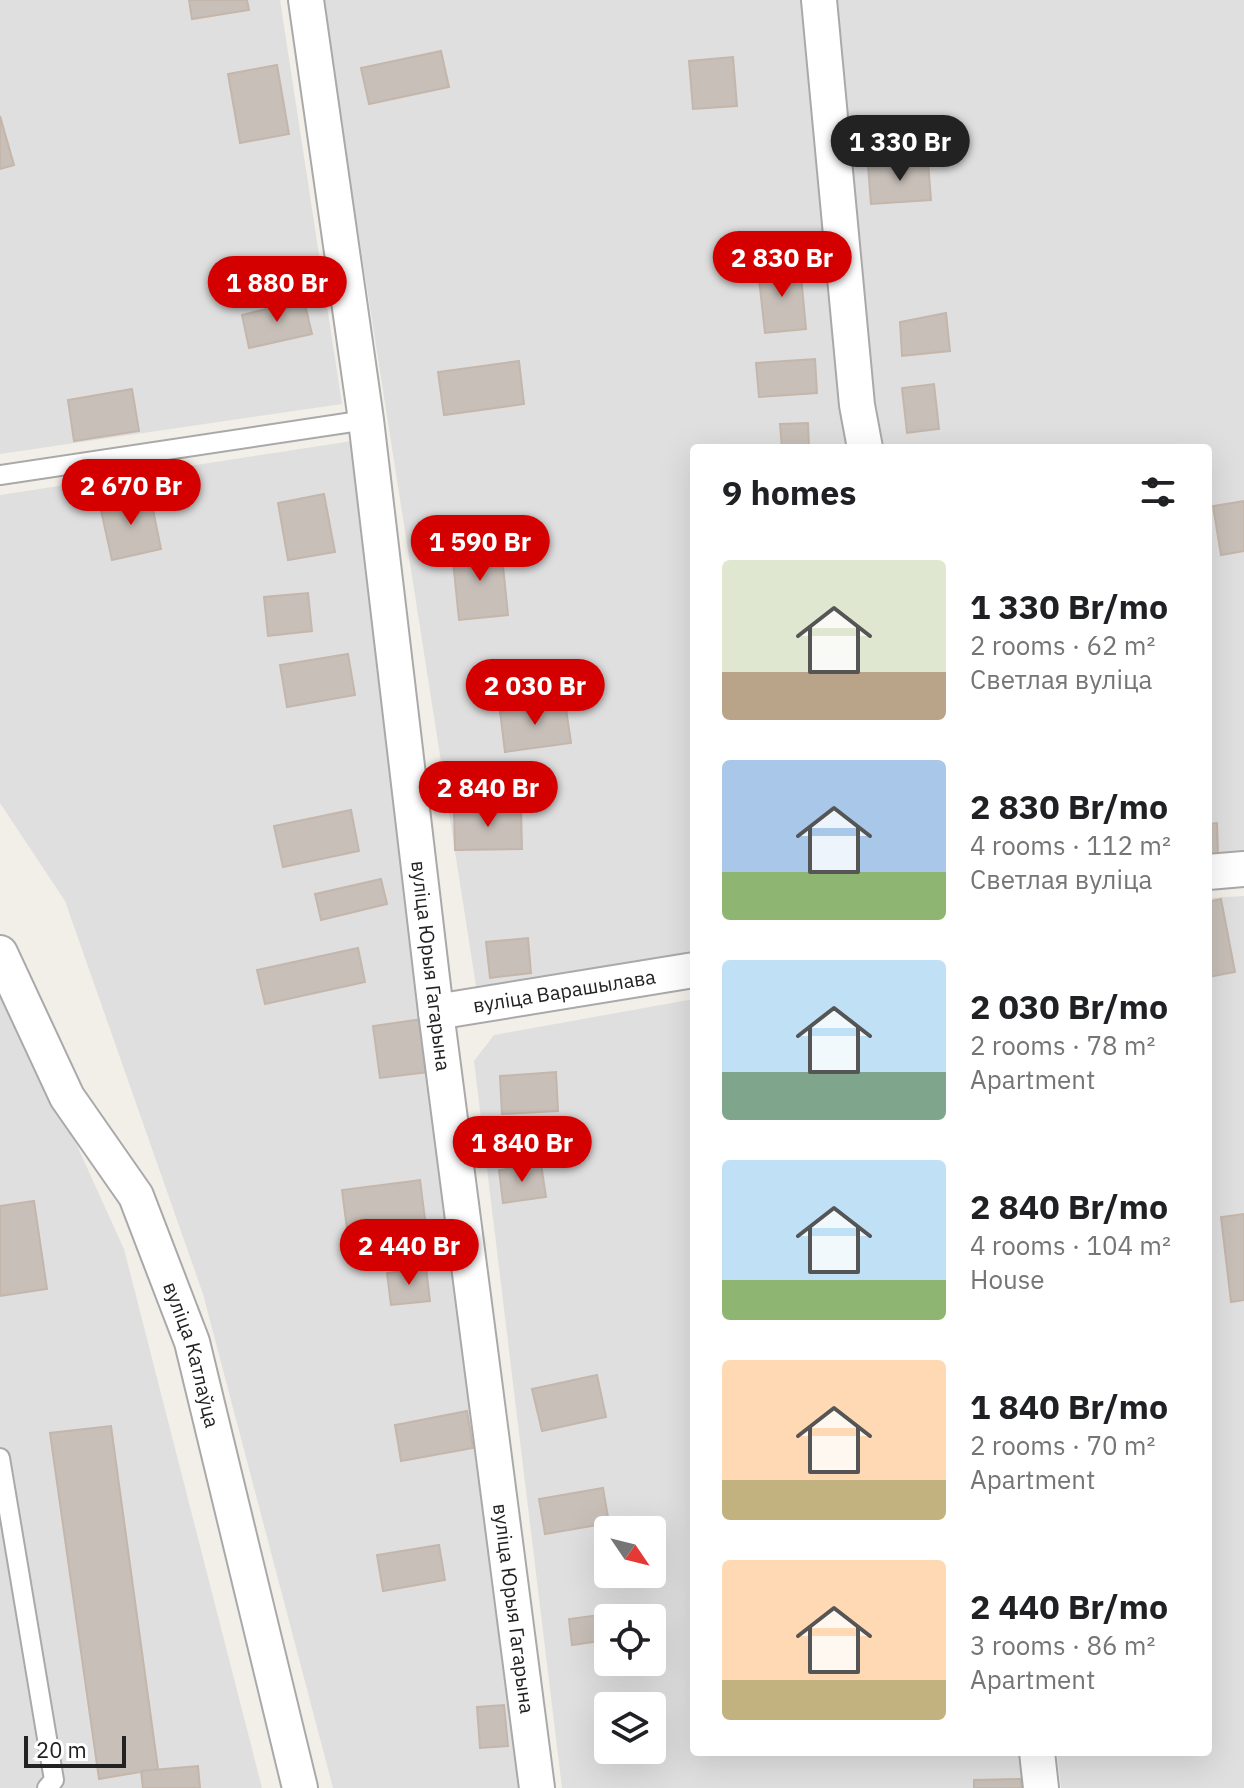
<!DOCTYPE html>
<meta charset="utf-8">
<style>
body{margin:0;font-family:"IBM Plex Sans",sans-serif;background:#f6f6f6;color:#202124;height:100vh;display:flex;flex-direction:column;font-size:30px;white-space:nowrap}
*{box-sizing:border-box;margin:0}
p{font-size:26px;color:#757577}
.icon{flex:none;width:44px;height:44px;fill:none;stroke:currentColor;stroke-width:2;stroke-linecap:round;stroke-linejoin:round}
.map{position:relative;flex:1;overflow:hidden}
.details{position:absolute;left:690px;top:444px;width:522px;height:1312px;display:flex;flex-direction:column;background:#fff;border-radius:8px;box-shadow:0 8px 32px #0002}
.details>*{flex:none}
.needle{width:52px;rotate:125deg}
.fabs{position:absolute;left:594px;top:1516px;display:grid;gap:16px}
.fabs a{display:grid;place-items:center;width:72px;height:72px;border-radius:8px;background:#fff;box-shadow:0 8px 32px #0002;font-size:40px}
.scale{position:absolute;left:24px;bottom:20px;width:102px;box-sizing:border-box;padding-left:8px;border:4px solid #222;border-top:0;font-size:22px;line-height:28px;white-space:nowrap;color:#222;-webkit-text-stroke:6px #fff;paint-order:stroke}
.price{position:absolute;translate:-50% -68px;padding:0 18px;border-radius:28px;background:#d40000;color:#fff;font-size:26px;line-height:52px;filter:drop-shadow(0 2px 4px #0008)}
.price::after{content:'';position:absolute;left:50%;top:48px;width:24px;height:18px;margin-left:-12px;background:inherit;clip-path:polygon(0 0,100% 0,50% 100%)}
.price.selected{background:#222;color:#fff}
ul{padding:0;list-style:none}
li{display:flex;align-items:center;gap:24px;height:200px;padding:0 32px}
li span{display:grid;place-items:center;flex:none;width:224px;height:160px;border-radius:8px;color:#555}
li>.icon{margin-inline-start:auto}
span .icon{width:96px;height:96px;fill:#fffc;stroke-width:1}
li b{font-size:34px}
h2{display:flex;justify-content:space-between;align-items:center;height:96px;padding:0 32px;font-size:34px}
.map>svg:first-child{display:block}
</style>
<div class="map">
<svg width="1244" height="1788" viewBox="0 0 1244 1788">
<rect width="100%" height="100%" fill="#f2efe9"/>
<path fill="#e0dfdf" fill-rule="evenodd" d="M0 0H280L342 404 0 454Z
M322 0H802L828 258 855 448H694V959L616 973 476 986Z
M833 0H1244V863L1208 866V448H884L856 289Z
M352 441 527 1788H333L203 1294 65 901 0 803V495Z
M1244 896V1788H1061L1057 1752H1208V898Z
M0 976 124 1249 262 1788H0Z
M694 999V1752H1023L1026 1788H562L474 1061 494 1035ZM608 1530H652V1574H608ZM608 1618H652V1662H608ZM608 1706H652V1750H608Z"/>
<path fill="#c7bfb8" stroke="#c4b6ab" stroke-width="2" d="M189 0H247L249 10 192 19Z
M441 51 449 87 369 104 361 68Z
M733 57 737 106 693 109 689 61Z
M277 65 289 134 240 143 228 74Z
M0 116 14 165 0 169Z
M928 162 931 200 871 204 868 166Z
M800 265 806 329 765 333 758 270Z
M304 300 312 334 249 348 242 315Z
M946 313 950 351 902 356 900 322Z
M815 359 817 393 759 397 756 363Z
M519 361 524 404 444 415 438 372Z
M934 384 939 429 907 433 902 388Z
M132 389 139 431 74 441 68 400Z
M808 423 809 448H782L780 424Z
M324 494 335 552 288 560 278 503Z
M150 495 161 549 112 560 100 506Z
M1244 501V551L1221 555 1213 506Z
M501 546 508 615 459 620 452 551Z
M308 593 312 631 268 636 264 597Z
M348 654 355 695 287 707 280 665Z
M565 702 571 743 505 752 500 711Z
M521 807 522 849 455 850 454 809Z
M351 810 359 851 283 867 274 826Z
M1217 823 1218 855H1208V824Z
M381 879 387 904 321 920 315 894Z
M1221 899 1235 972 1208 977V902Z
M528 938 531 973 490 978 486 942Z
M358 948 365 982 265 1004 257 970Z
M423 1019 430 1072 380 1078 373 1026Z
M556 1072 558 1111 502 1114 500 1076Z
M541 1164 546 1197 503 1203 499 1170Z
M420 1180 426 1227 348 1237 342 1190Z
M34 1201 47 1289 0 1296V1206Z
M1244 1214V1300L1231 1302 1221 1217Z
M426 1268 430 1301 391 1305 387 1273Z
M597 1375 606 1417 542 1431 532 1389Z
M467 1411 473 1448 401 1461 395 1425Z
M111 1426 158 1769 99 1779 50 1433Z
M603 1488 609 1523 545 1534 539 1499Z
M439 1545 445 1580 383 1591 377 1555Z
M614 1613 615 1618H608V1640L572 1645 569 1619Z
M504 1705 508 1746 480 1748 477 1707Z
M198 1766 200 1788H143L141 1771Z
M1021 1779V1788H974V1780Z"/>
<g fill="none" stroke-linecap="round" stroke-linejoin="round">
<defs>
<path id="service" d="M0 475 366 420
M0 1458 54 1780 47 1788"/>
<g id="minor">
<path id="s1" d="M306 0 366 420 436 1012 537 1788"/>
<path d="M819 0 857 405 865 448"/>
<path d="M1208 872 1244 869"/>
<path id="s2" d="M0 953 67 1097 136 1196 192 1342 300 1788"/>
<path id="s3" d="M436 1012 694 970"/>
<path d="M1037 1752 1041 1788"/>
</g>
</defs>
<use href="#service" stroke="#a9a9a9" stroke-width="22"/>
<use href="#minor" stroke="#a9a9a9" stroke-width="38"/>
<use href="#service" stroke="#fff" stroke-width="18"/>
<use href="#minor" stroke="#fff" stroke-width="34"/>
</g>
<g text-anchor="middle" stroke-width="6" stroke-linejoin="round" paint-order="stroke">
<g font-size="20" fill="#222" stroke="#fff">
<text dy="7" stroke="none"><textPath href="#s1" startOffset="974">вуліца Юрыя Гагарына</textPath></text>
<text dy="7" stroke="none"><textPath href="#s3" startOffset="130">вуліца Варашылава</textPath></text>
<text dy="7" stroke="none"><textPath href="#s2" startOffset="448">вуліца Катлаўца</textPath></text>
<text dy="7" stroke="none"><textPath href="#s1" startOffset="1622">вуліца Юрыя Гагарына</textPath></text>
</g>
</g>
</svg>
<div class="fabs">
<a><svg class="needle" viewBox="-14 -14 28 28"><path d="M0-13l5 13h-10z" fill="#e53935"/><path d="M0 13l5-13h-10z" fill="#757577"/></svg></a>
<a><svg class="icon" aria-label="locate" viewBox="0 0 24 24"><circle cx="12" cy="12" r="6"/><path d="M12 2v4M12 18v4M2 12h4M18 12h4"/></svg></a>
<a><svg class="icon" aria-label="layers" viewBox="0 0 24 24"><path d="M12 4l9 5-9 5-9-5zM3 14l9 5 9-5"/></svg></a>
</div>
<div class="scale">20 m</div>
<b class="price selected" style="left:900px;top:183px">1 330 Br</b>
<b class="price" style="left:782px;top:299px">2 830 Br</b>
<b class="price" style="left:277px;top:324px">1 880 Br</b>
<b class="price" style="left:131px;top:527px">2 670 Br</b>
<b class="price" style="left:480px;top:583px">1 590 Br</b>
<b class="price" style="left:535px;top:727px">2 030 Br</b>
<b class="price" style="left:488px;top:829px">2 840 Br</b>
<b class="price" style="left:522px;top:1184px">1 840 Br</b>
<b class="price" style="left:409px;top:1287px">2 440 Br</b>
<section class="details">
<h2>9 homes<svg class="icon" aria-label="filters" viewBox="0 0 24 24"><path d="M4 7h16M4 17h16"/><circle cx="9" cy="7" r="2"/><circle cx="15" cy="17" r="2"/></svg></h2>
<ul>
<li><span style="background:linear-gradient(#dfe7d0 70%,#b9a48a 0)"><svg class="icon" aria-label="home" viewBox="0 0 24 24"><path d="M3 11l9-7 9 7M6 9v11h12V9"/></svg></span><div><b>1 330 Br/mo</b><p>2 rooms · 62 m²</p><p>Светлая вуліца</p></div></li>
<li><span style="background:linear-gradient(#a9c7e8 70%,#8fb573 0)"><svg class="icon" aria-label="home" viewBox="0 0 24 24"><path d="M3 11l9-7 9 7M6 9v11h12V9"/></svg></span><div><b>2 830 Br/mo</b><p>4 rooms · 112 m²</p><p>Светлая вуліца</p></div></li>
<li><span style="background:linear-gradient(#bfe0f5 70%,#7fa58c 0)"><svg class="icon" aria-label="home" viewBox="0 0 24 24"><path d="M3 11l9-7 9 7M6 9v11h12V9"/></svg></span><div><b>2 030 Br/mo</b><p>2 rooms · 78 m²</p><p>Apartment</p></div></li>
<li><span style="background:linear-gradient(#bfe0f5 75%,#8fb573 0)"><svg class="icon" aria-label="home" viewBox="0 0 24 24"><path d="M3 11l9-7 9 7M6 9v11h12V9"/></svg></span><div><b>2 840 Br/mo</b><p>4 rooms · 104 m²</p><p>House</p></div></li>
<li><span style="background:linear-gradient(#ffd9b3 75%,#c2b280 0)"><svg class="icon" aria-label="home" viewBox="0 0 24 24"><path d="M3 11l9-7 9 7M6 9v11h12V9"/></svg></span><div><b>1 840 Br/mo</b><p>2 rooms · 70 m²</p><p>Apartment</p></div></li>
<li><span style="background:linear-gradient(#ffd9b3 75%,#c2b280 0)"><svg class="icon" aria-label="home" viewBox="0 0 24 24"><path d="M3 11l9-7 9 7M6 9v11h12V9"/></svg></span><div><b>2 440 Br/mo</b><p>3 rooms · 86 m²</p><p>Apartment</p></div></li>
</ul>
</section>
</div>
